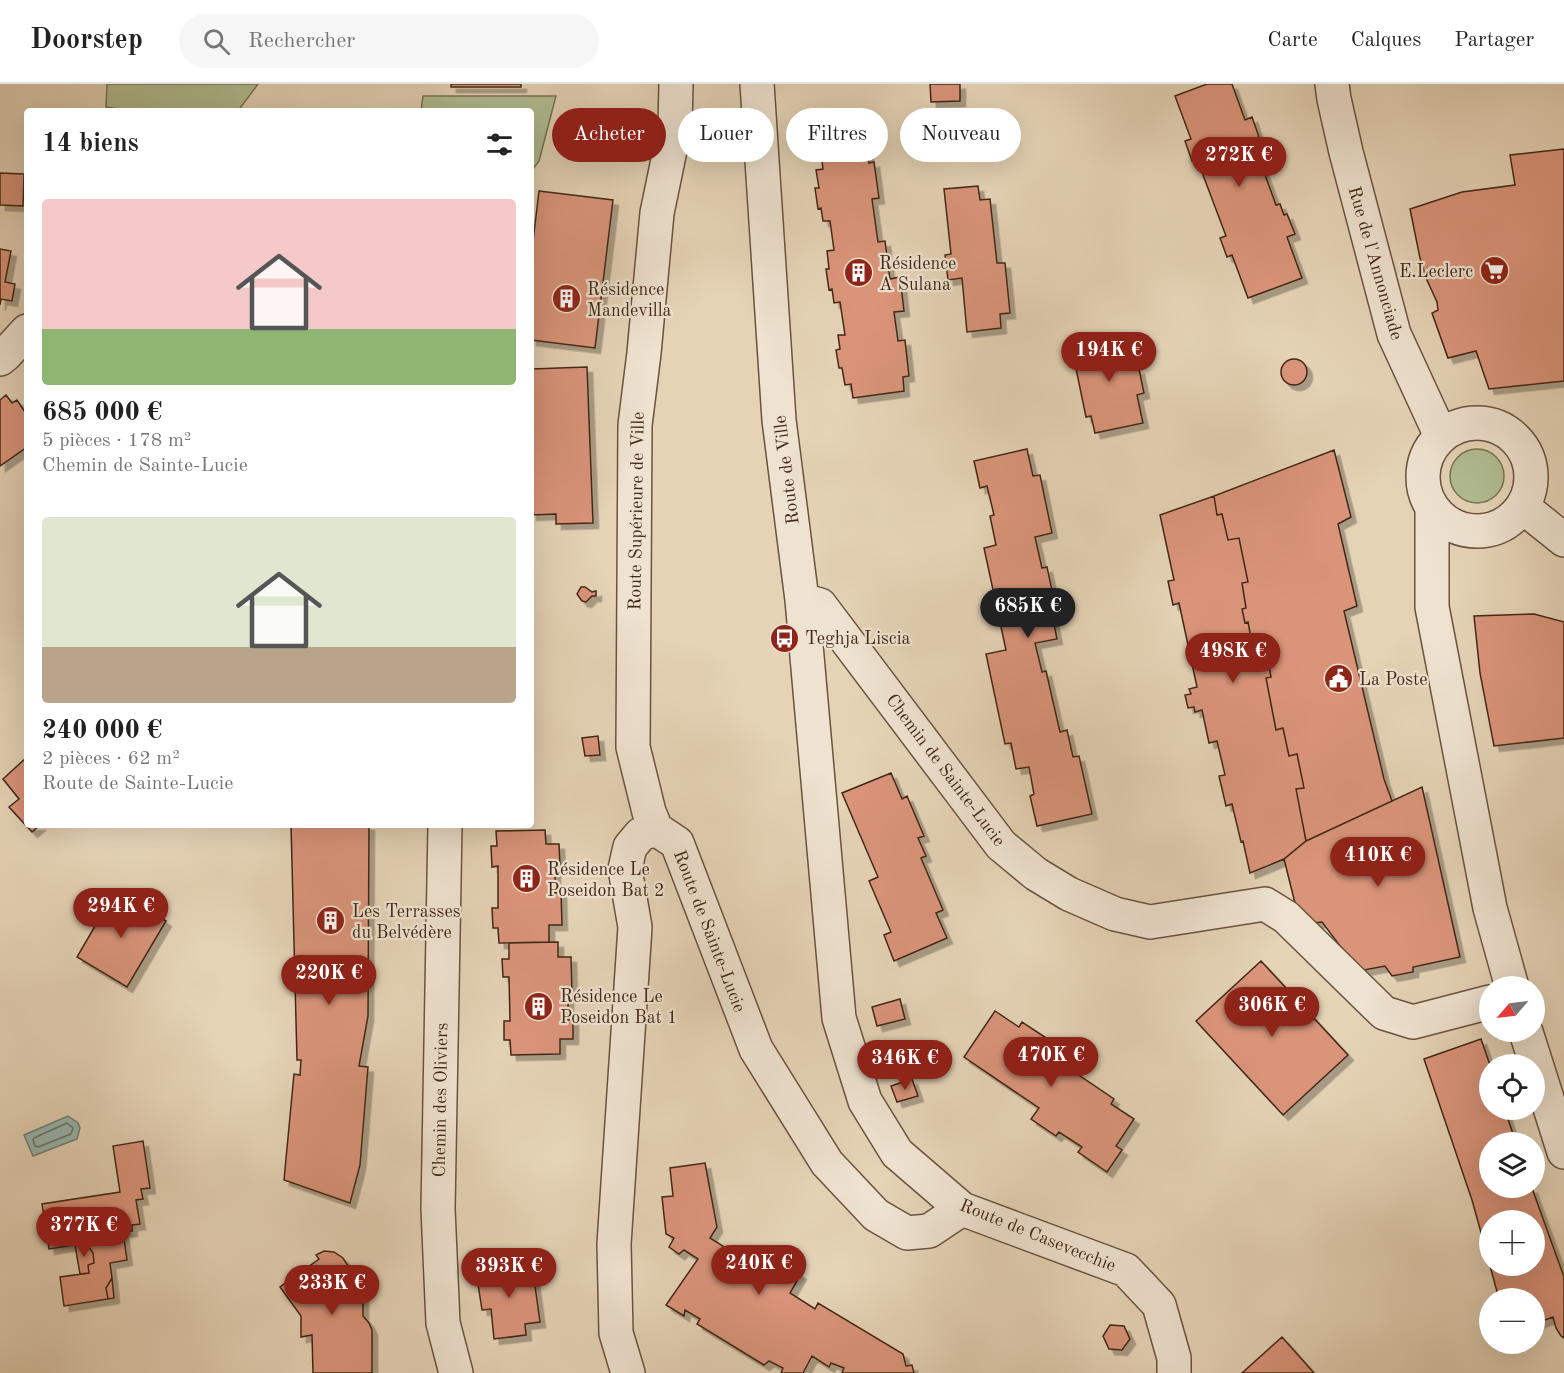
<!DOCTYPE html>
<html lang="fr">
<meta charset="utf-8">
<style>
body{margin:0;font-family:"Old Standard TT",serif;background:#f6f6f6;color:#222;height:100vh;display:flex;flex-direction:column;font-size:22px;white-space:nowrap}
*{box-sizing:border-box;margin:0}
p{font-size:20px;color:#767676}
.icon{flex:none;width:33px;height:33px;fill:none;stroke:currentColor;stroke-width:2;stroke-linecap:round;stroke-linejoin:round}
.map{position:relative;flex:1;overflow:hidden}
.details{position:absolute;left:24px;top:24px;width:510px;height:720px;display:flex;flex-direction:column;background:#fff;border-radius:6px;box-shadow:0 6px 24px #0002}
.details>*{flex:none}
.guide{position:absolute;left:552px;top:24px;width:570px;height:54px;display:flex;gap:12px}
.needle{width:39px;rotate:242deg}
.tools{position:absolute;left:1479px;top:892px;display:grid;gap:12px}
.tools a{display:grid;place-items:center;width:66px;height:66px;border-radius:50%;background:#fff;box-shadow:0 6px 24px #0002;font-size:30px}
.price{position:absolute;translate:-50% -51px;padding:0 14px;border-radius:21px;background:#8f2418;color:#fff;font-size:20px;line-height:39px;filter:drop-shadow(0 2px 3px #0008)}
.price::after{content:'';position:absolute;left:50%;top:36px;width:18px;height:14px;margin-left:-9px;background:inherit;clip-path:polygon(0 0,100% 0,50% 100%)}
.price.selected{background:#222;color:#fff}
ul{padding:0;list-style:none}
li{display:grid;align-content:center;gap:12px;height:318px;padding:0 18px}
li span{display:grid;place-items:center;height:186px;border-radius:6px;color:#555}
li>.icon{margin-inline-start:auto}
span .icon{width:108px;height:108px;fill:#fffc;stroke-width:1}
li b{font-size:26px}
h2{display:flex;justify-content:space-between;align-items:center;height:72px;padding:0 18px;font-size:26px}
.pill{padding:0 21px;border-radius:27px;background:#fff;box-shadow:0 6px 24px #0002;font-size:21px;line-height:54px}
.pill.selected{background:#8f2418;color:#fff}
header{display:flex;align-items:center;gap:36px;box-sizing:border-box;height:84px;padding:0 30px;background:#fff;border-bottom:2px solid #e0e0e0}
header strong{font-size:28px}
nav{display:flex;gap:33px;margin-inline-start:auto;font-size:21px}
.search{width:420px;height:54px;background:#f6f6f6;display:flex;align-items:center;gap:15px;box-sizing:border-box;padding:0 21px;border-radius:33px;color:#767676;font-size:22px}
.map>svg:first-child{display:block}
</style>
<header>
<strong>Doorstep</strong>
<div class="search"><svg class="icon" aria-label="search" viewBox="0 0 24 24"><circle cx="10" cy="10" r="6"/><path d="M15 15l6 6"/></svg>Rechercher</div>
<nav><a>Carte</a><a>Calques</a><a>Partager</a></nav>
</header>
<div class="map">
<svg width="1564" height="1289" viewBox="0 0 1564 1289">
<defs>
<filter id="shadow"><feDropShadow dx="5.5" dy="5.5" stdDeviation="0" flood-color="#0004"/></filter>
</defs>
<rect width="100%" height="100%" fill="#e5d3b6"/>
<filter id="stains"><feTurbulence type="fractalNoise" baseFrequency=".00333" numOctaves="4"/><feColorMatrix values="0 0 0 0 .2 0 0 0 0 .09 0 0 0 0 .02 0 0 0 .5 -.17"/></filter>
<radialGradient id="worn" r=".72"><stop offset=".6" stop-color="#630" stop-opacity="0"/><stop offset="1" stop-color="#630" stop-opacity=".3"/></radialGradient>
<path fill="#b0be92" stroke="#797354" stroke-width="1.5" d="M107 0H258L238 27H132L106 23Z
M423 12H556L539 77 531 88V27H421Z
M1450 392a27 27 0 1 1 54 0a27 27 0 1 1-54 0Z"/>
<path fill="#96b7b1" stroke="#747e73" stroke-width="1.5" d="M68 1032 78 1039 80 1044 77 1055 33 1072 24 1051Z"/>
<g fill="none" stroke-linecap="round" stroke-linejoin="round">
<path stroke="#6c7064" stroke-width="1.5" d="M67 1039 73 1044 71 1050 38 1063 35 1062 33 1056 34 1054Z"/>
</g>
<path fill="#da947a" stroke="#422816" stroke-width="1.5" filter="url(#shadow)" d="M451 0H521V3H451Z
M930 0H960V17L931 18Z
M1207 0H1232L1245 36 1252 33 1259 53 1256 54 1260 65 1256 66 1276 121 1280 120 1284 131 1287 130 1295 150 1287 153 1302 194 1248 214 1232 171 1227 173 1220 154 1226 152 1197 75 1192 77 1185 57 1191 55 1175 12Z
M867 65 869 79 874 78 879 114 872 115 878 158 885 157 890 195 900 193 904 227 894 228 898 257 905 256 909 292 903 293 904 307 853 314 851 300 845 301 842 284H839L836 266 840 265 838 251H845L840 218 834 219 832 205 829 206 826 185H829L827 167 834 166 830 137H823L821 124 818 125 815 104H819L816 86 823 85 821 70Z
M1564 65V297L1489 305 1476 267 1448 274 1432 229 1438 226 1437 218 1426 194 1420 174 1410 125 1462 108 1515 101 1510 71Z
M0 89 24 90 23 122 0 121Z
M978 102 980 116 990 115 997 179H1005L1010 229 1000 230 1001 244 967 248 962 194 948 196 945 171 951 170 944 105Z
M539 107 613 116 595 264 531 256V174Z
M0 165 11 167 5 198 15 200 12 217 1 215 0 221Z
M1124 249 1132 286 1139 285 1144 309 1137 311 1143 339 1095 349 1091 332 1086 333 1074 275 1079 273 1076 259Z
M1281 288a13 13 0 1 1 26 0a13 13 0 1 1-26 0Z
M587 283 593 439 556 440V430L531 431V285Z
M6 311 12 319 17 316 27 331V363L0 382V316Z
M1027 365 1033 392 1040 391 1052 449 1035 453 1042 484 1047 483 1057 530H1052L1057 555 1035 559 1042 588 1046 587 1060 648 1067 646 1073 673 1079 672 1092 730 1037 742 1030 712 1034 710 1029 683 1016 685 1011 659 1005 660 986 570 1006 566 984 464 996 461 990 432 994 431 987 402 980 404 974 377Z
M1334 366 1351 433 1338 440 1357 522 1344 527 1384 695 1392 717 1306 757 1296 705 1304 704 1297 670 1289 672 1283 644 1276 646 1266 594 1271 593 1266 568 1254 570 1248 538 1245 539 1242 525 1246 524 1242 499 1248 498 1239 454 1228 456 1222 430 1217 431 1214 412Z
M1214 412 1217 431 1222 430 1228 456 1239 454 1248 498 1242 499 1246 524 1242 525 1245 539 1248 538 1254 570 1266 568 1271 593 1266 594 1276 646 1283 644 1289 672 1297 670 1304 704 1296 705 1306 757 1284 775 1250 789 1243 757 1241 758 1232 720 1226 722 1219 692 1225 691 1217 657 1209 659 1202 626 1195 628 1194 623 1188 624 1185 611 1191 610 1189 605 1197 603 1179 519 1173 521 1168 497 1174 496 1160 431Z
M581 503H585L592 508 596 507V512H592L586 518 582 517 577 510Z
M1534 530 1564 538V654L1494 662 1480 589 1474 532Z
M598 652 600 671 585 672 582 654Z
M27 673V741H40L32 748 9 723 19 715 3 695Z
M891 689 902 715 907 712 924 752 918 754 926 772 921 774 943 826 936 829 947 854 894 877 884 851 891 848 869 797 878 793 842 709Z
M1422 703 1460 873 1413 883V888L1392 892 1385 882 1359 887 1322 838 1314 839 1297 827 1284 775 1306 757Z
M291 741H369L368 932 359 982 368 983 360 1081 350 1119 284 1096 294 990 300 991 301 976H297Z
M545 746 546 760H559L560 781H555V809L561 808 562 841H549V858L499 859 498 844H493L492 824H498V782L492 783 491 762H497L496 747Z
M116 806 166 837 127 903 77 873Z
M558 858V873H571L572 909H568V936H573V955H560V970L511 971 510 956H504V937H510L509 893H503L502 875H509V859Z
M1261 877 1348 971 1283 1031 1196 937Z
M900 915 905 935 877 942 872 923Z
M995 927 1019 943 1022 938 1063 965 1059 970 1071 978 1067 983 1114 1015 1111 1020 1134 1035 1116 1062 1122 1066 1107 1088 1078 1068 1082 1063 1059 1048 1056 1052 1031 1035 1039 1024 964 973Z
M1481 955 1490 981V1026H1505L1516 1059H1490V1104H1532L1564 1193V1254L1561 1252 1556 1244 1553 1233 1534 1240V1215H1499L1490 1182H1534V1137H1490V1181L1472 1116 1424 975Z
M912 995 918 1012 897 1018 891 1002Z
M143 1057 150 1104 141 1105 143 1115 136 1116 140 1140 132 1141V1147L123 1148 127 1176 110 1179 112 1194 106 1204 108 1215 64 1222 60 1193 89 1189 88 1181 94 1179 93 1169 86 1159 49 1165 42 1120 120 1108 113 1062Z
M705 1079 717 1143 710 1154 723 1162 722 1168 747 1182 758 1164 801 1190 790 1209 815 1225 818 1219 903 1270 906 1282 912 1281 914 1289H842L844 1284 831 1279 829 1283 812 1272 803 1289H781L783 1284 769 1277 764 1281 697 1240 700 1235 685 1226 684 1232 666 1221 698 1175 684 1166 679 1170 669 1163 674 1154 666 1150 662 1113 673 1112 670 1084Z
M86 1159 93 1169 94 1179 88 1181 89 1189 80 1190 75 1161Z
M324 1167 334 1168 343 1174 355 1193 350 1196 363 1213V1232L369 1239 372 1246V1289H313L312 1251 301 1253V1232L280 1203 319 1175 316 1171Z
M532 1180 540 1238 525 1240 526 1251 494 1255 491 1225 482 1226 476 1187Z
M112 1194 114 1214 108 1215 106 1204Z
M1110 1241 1124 1242 1130 1255 1122 1266 1109 1265 1103 1252Z
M1282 1253 1314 1289H1242Z"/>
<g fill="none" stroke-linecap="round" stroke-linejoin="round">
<defs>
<path id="minor" d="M757 0 779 336 802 516 839 934 865 1017 897 1069 962 1125 1126 1186 1159 1221 1174 1274V1289
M1332 0 1334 15 1346 68 1394 250 1441 352
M0 275 5 271 27 247
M1423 393a54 54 0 1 1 108 0a54 54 0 1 1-108 0Z
M1523 423 1564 456
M1432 424V523L1490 824 1512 903
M802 516 820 521 1001 761 1036 790 1069 810 1115 830 1150 838 1265 820 1286 833 1384 929 1413 938 1490 918
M445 741 438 1125 443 1239 456 1289
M656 745 649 728 633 663 635 341 644 269 657 129 675 42 676 0
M1526 948 1564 1068
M628 1289 616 1249 614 1160 635 843 625 785 630 763 641 750 656 745 677 759 756 965 827 1079 876 1131 907 1149 929 1147 962 1125"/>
</defs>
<use href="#minor" stroke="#6b533e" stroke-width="36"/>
<use href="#minor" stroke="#eee2d0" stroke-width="33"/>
</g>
<defs>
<symbol id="supermarket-disc" viewBox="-11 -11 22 22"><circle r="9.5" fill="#8f2418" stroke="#eee2d0"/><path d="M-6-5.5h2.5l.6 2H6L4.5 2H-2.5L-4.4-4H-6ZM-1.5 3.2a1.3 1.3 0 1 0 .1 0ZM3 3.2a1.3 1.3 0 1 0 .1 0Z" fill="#fff"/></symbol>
<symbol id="building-disc" viewBox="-11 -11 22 22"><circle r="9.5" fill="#8f2418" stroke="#eee2d0"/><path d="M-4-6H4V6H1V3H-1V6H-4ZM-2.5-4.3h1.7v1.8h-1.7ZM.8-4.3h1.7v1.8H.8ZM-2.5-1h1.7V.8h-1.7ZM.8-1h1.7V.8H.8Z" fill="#fff"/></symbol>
<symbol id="bus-disc" viewBox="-11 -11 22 22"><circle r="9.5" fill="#8f2418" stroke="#eee2d0"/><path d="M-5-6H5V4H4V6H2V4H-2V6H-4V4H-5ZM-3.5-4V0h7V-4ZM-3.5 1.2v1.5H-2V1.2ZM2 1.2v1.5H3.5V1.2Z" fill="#fff"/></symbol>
<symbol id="civic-disc" viewBox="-11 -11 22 22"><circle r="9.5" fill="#8f2418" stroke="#eee2d0"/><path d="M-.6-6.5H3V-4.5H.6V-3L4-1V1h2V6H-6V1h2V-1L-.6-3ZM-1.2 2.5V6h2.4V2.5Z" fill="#fff"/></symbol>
</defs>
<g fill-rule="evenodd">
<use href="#supermarket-disc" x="1478" y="170" width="33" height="33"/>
<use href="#building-disc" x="842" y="172" width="33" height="33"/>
<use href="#building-disc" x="550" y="198" width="33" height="33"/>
<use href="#bus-disc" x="768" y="538" width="33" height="33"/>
<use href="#civic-disc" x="1322" y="578" width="33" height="33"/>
<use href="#building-disc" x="510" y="778" width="33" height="33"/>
<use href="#building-disc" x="314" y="820" width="33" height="33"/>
<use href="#building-disc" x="522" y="906" width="33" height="33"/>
</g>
<g text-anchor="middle" stroke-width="4.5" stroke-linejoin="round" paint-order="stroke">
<g font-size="18" fill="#422816" stroke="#eee2d0" text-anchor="start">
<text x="879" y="185">Résidence<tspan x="879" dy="21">A Sulana</tspan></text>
<text x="1473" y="193" text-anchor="end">E.Leclerc</text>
<text x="587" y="211">Résidence<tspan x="587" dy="21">Mandevilla</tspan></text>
<text x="805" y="560">Teghja Liscia</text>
<text x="1359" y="601">La Poste</text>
<text x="547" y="791">Résidence Le<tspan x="547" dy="21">Poseidon Bat 2</tspan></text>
<text x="352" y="833">Les Terrasses<tspan x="352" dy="21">du Belvédère</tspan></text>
<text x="560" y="918">Résidence Le<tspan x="560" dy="21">Poseidon Bat 1</tspan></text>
</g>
<g font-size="18" fill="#422816" stroke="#eee2d0">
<text transform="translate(1376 179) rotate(74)" y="6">Rue de l'Annonciade</text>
<text transform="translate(786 386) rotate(-97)" y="6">Route de Ville</text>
<text transform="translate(636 427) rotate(-89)" y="6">Route Supérieure de Ville</text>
<text transform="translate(946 686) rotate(53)" y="6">Chemin de Sainte-Lucie</text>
<text transform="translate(710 847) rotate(69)" y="6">Route de Sainte-Lucie</text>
<text transform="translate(440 1016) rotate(-89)" y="6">Chemin des Oliviers</text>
<text transform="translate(1038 1151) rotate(22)" y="6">Route de Casevecchie</text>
</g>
</g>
<rect width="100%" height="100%" filter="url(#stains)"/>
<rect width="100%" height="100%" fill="url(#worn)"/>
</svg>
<div class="tools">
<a><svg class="needle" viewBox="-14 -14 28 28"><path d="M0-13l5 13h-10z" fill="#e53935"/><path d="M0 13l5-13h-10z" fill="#767676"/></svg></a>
<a><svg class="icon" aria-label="locate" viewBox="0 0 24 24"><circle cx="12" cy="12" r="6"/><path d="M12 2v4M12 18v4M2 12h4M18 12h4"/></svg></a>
<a><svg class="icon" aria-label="layers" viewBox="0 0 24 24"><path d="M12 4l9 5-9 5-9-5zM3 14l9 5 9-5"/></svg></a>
<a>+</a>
<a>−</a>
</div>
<b class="price" style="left:1239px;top:104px">272K €</b>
<b class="price" style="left:1109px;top:299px">194K €</b>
<b class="price selected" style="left:1028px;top:555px">685K €</b>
<b class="price" style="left:1233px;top:600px">498K €</b>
<b class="price" style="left:1378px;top:804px">410K €</b>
<b class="price" style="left:121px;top:855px">294K €</b>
<b class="price" style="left:329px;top:922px">220K €</b>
<b class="price" style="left:1272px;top:954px">306K €</b>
<b class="price" style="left:1051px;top:1004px">470K €</b>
<b class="price" style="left:905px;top:1007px">346K €</b>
<b class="price" style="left:84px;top:1174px">377K €</b>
<b class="price" style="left:759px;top:1212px">240K €</b>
<b class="price" style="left:509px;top:1215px">393K €</b>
<b class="price" style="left:332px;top:1232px">233K €</b>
<div class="guide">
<a class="pill selected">Acheter</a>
<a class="pill">Louer</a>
<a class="pill">Filtres</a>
<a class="pill">Nouveau</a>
</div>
<section class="details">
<h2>14 biens<svg class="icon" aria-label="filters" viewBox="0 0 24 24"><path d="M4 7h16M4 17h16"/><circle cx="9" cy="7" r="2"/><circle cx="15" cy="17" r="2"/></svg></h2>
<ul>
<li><span style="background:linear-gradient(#f6c9c9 70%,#8fb573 0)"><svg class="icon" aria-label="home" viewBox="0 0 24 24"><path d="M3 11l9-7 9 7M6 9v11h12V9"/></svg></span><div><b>685 000 €</b><p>5 pièces · 178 m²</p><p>Chemin de Sainte-Lucie</p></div></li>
<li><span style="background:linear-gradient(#dfe7d0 70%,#b9a48a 0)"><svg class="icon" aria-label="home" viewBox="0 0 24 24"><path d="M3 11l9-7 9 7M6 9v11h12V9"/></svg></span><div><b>240 000 €</b><p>2 pièces · 62 m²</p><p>Route de Sainte-Lucie</p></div></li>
</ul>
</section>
</div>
